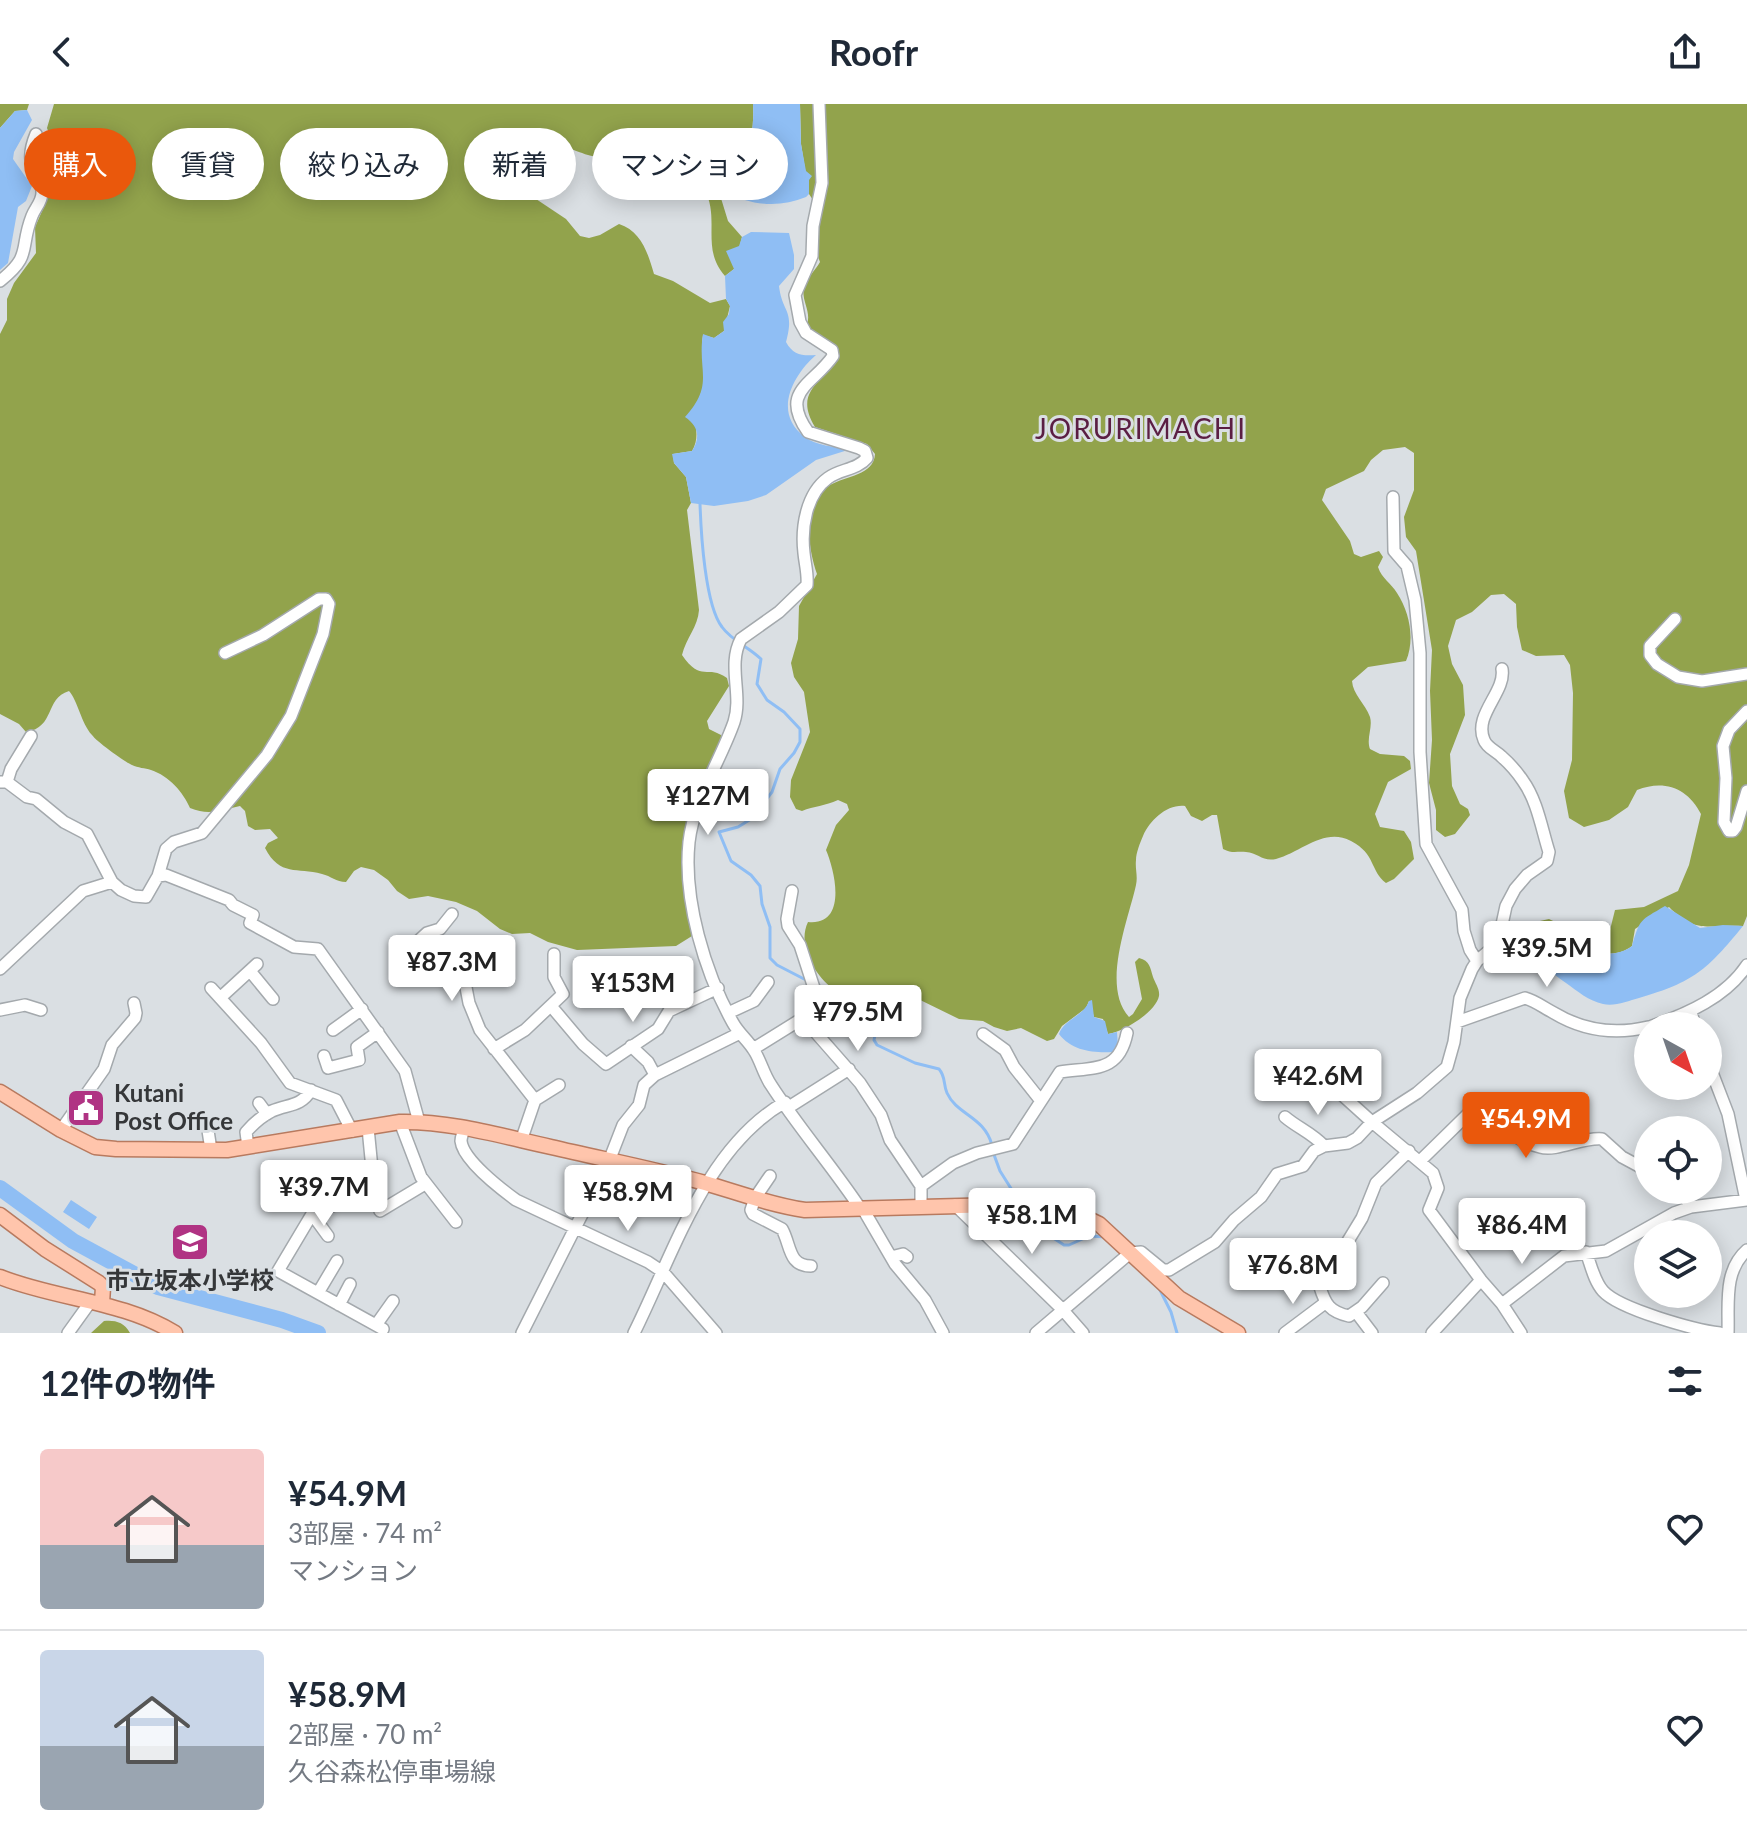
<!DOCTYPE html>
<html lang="ja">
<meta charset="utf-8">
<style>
body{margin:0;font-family:Lato,"Noto Sans JP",sans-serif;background:#f6f6f7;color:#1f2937;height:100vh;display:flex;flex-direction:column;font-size:30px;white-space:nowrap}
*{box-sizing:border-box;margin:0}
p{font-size:26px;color:#747a83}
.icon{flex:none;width:44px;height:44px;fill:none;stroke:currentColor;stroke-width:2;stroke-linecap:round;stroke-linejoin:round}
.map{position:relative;height:1229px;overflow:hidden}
.sheet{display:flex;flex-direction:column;background:#fff;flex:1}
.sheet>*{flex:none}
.banner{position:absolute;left:24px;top:24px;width:800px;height:72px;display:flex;gap:16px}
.needle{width:52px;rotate:140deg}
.controls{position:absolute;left:1634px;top:908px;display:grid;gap:16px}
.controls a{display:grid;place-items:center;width:88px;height:88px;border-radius:50%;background:#fff;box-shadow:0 4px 20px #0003;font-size:40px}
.price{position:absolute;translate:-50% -68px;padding:0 18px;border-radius:8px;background:#fff;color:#222;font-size:26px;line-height:52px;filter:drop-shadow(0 2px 4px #0008)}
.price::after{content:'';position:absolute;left:50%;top:48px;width:24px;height:18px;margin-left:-12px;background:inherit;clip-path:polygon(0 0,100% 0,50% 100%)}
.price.active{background:#ea580c;color:#fff}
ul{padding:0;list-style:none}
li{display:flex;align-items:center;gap:24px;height:200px;padding:0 40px}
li+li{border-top:2px solid #e0e1e3}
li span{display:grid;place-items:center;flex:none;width:224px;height:160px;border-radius:8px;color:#555}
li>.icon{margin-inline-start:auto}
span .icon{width:96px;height:96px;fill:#fffc;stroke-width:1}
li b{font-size:34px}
h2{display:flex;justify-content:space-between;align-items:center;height:96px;padding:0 40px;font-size:34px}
.chip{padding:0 28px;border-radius:36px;background:#fff;box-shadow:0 4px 20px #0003;font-size:28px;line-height:72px}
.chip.active{background:#ea580c;color:#fff}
header{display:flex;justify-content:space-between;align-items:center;height:104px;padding:0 40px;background:#fff;font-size:36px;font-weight:700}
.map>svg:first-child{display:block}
</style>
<header><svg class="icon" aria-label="back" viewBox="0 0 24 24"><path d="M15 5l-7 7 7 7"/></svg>Roofr<svg class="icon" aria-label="share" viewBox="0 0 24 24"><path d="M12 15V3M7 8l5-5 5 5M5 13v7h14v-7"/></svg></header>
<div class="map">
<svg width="1747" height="1229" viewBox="0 0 1747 1229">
<rect width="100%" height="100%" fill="#dadfe3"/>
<path fill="#92a34c" d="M0 0H29L27 6 15 7 0 24Z
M54 0H753C754 19 752 39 743 56L733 59 732 74 727 88 720 91 728 117 742 133 734 165 725 172C700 144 721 114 704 85 687 58 616 58 588 51 574 47 548 34 534 34 521 35 514 47 506 56L507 69 515 81 566 115 580 132 589 134 600 131 619 120C641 127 648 149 654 170L673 177 710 199 726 195 730 202 724 227 714 234 703 231C700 247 705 259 705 274 704 285 698 294 696 305 693 320 701 332 692 347L673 350 674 359 686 373 691 399 687 406 699 506C698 523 686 534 682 551 701 579 708 560 727 574L729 582 707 617 709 625 721 631 723 639 683 736 685 785 692 832 676 842 577 846 548 838 530 829 512 830 500 825 477 807 456 798 428 792 409 795 397 787 388 776 374 766 361 763 354 767 346 778C336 778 331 772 322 770 297 763 280 773 265 744L268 739 278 734 270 725 255 726 248 722 245 707 240 702C222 706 209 712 190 704 183 688 169 672 151 666 145 664 138 664 132 661 125 658 97 638 92 631 81 619 78 597 69 587 44 595 56 623 26 628L19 620 0 610V230L7 216V195L14 179 36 149 35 123 59 69 53 40 47 24Z
M800 0H1747V812L1743 822C1709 820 1696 831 1669 803L1635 825 1632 842C1606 862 1569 838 1541 828L1537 822 1540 817 1549 815 1584 832 1600 835 1609 830 1615 806 1644 803 1678 787 1689 761 1701 710C1688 684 1664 675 1637 686L1628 703 1609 716 1584 723 1569 714 1564 687 1572 656 1573 589 1570 561 1564 551 1536 552 1522 546 1517 523 1516 500 1504 490 1491 491 1472 508 1456 516 1448 542 1452 560 1463 581 1465 611 1450 650 1452 682 1460 700 1468 705 1470 711 1455 730 1445 733 1436 726V706L1429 679 1432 636 1430 587 1432 546 1416 447 1406 433 1404 413 1414 386V349L1405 343 1383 346 1371 356 1364 367 1326 385 1322 396 1350 437 1354 450 1361 453 1379 447 1383 453 1378 463C1382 475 1391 479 1397 489 1410 509 1415 536 1406 557L1368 563 1352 577C1353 591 1365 599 1370 613 1373 624 1366 634 1370 645L1380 650 1404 652 1410 657 1411 665 1388 678 1375 710 1380 723 1404 727 1411 738 1414 755 1394 775 1386 779C1370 767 1376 750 1351 737 1324 723 1302 748 1276 755 1263 758 1258 749 1246 748 1236 747 1233 750 1223 745L1217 711H1212L1202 717 1191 712 1185 702C1167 700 1150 716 1143 732 1140 739 1136 749 1136 756 1135 765 1138 772 1136 781 1128 817 1101 882 1129 913L1133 910 1142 895 1135 858 1139 854C1150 857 1150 863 1153 873 1155 879 1160 885 1159 892 1156 908 1123 928 1108 930L1103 915 1094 913 1089 897 1086 904 1062 922 1054 935 1047 937 1021 924 1007 927 994 923 983 917 959 915 912 892 899 891 873 881 832 884C814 870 797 841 808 818 848 822 835 767 826 746L836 721 849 706 847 700 838 696C825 702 814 702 802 707L796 705 790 693 791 676 810 628 804 588 794 573 791 559 798 535 799 502 817 470C808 444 801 399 830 381 846 372 874 371 875 350L867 340 815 323C792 285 826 279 839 249 830 234 812 232 807 220 812 207 799 194 805 181 808 173 816 165 820 158L817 150 813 96 809 90 801 40Z
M104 1217C115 1216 124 1218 130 1229H91Z"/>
<path fill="#8fbef4" d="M753 0H800L801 40 806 67 812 72 809 76V90L806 93C780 104 751 102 727 88L732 74 727 65 733 59 743 56C752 39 754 19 753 0Z
M27 6 32 16 14 48 13 55 32 82 26 97 18 103 8 159 0 166V24L15 7Z
M751 128 789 129 794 151V165L779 182C782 209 795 205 786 238 793 251 802 252 816 251 793 271 772 309 805 333 816 342 835 342 848 346L816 356 766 391 748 397 714 402 691 399 686 373 674 359 672 350 692 347C701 333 698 322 685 313 715 280 697 267 703 230L714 234 724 227 723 218 729 210 730 202 726 195 725 172 734 165 726 147 739 142 742 133Z
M1665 802 1700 824 1723 821 1743 822C1707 866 1694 878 1639 894 1628 897 1614 903 1603 900 1589 897 1577 887 1566 879 1543 863 1538 855 1541 828 1568 837 1606 862 1632 842 1640 814 1640 817 1665 802Z
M1092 896 1094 913 1105 917 1108 930 1117 928 1118 943 1113 948C1093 949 1072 947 1059 930 1064 915 1084 912 1089 897Z
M71 1096 97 1113 89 1125 63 1108Z"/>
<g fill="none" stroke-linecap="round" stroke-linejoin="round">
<path stroke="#8fbef4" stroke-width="3" d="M700 400C701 429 705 501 722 523 732 537 749 543 761 555L757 580 767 596 784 608 800 625V638L794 649 780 665 772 688 751 715 738 723 719 728 731 757 751 771 760 782 762 800 770 823V854L777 861 806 876
M816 881 830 886H880L888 895V904L878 916 874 936 877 941 915 959 939 965C946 973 943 980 947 989 957 1011 984 1012 992 1041
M993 1048 1000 1067 1017 1094
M1023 1104 1038 1124 1064 1141H1069L1089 1132 1106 1133
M1159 1184 1171 1208 1177 1229"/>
<path stroke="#8fbef4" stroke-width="16" d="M0 1084 73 1137 158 1183 282 1216 318 1229"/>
<defs>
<path id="minor" d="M819 0 822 79 813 122 812 152 795 191 800 218 806 229 832 246 833 252C813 281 779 287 808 328L859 344 865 347 867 354C857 366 840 365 828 374 806 390 801 424 804 449 805 460 808 469 807 481L779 508 741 535C727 561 743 591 734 618 720 658 694 695 689 738 683 796 705 869 733 919 739 930 749 937 755 948 761 958 764 971 771 981 798 1023 832 1062 860 1104L863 1105 895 1160 925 1196 943 1229
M0 177C33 151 19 145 32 112 35 104 42 98 42 89 43 65 21 67 36 30
M1393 393 1394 447 1407 462 1415 496 1420 549V648L1426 740 1462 806 1464 827 1470 846 1477 857
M1675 515 1650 542V551L1657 560 1678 573 1702 577 1747 570
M1747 607 1729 626 1723 642 1726 674 1724 718 1729 727H1733L1736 723 1747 687
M0 678H7L27 693 36 695 64 718 87 730 112 778 121 786 134 792 146 793 158 772 166 745 174 738 202 729 267 651 291 612 323 530 329 500 326 495H319L263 531 225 549
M7 678 11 665 31 632
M158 772 166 771 229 796 233 801 253 811 250 819 294 843 318 845 405 967 419 1018
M792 787 787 815 788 822 800 841 814 884 815 894 803 914
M452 810 440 825 427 829 415 840V843L426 863 446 871 464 873 469 899 480 926 535 996 521 1037
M0 865 83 787 112 778
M250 867 273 895
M211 884 261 939 290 979 336 996 352 1027
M220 894 257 860
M551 902 583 940 606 960 658 925 669 907 718 884
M0 906 25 901 41 906
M1691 908 1695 922
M728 909 754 897 768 878
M1457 918 1525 894C1536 897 1544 904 1554 909 1584 927 1614 931 1648 923
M1652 922C1687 910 1726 893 1747 861
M333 926 362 905
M983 930 1005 946 1014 963 1041 997
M631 942 648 958 655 971
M494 945 525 926 563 890 554 873V850
M753 945 803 914 860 979 881 1011 890 1036 921 1082
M324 952 328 964 359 956 357 943 378 928
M1708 958 1728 1010 1746 1096
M1324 966 1341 990 1372 1018 1417 989 1447 963 1454 938 1460 894 1472 865 1477 857 1498 839 1506 802 1515 785 1527 771 1547 757 1549 748C1542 726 1537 696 1523 677 1517 668 1510 660 1502 653 1496 647 1487 644 1484 636 1473 611 1506 588 1502 565
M535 996 559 981
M259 999 267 1010
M789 1003 849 965
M1285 1013C1298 1024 1312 1029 1324 1042
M400 1018 421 1073 456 1118
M207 1020 211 1046
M368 1024 374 1085 312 1110 278 1167 383 1225
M464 1024C463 1029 461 1033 461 1037 463 1056 501 1085 516 1096L648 1158 663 1168 716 1229
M61 1026 104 965 112 941 135 914 136 909 134 899
M248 1043 246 1028C253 1020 262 1012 272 1007 288 1000 301 1003 311 986
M1420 1057 1467 1011 1483 1004C1495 1007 1498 1016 1506 1024 1514 1033 1528 1040 1540 1043 1557 1048 1582 1033 1602 1035L1622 1053 1648 1067
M770 1072 755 1094 751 1106 753 1110 782 1125C791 1141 788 1162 811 1162
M1680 1086 1691 1103
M921 1101V1082L953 1059 977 1049 1013 1040 1060 968C1094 963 1119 969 1127 929
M955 1101 1062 1205 1083 1229
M380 1107 425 1080
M312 1110 328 1132
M1586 1148C1591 1161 1594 1177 1603 1187 1619 1205 1695 1226 1720 1229
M891 1153 903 1150 907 1153
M1383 1179 1362 1203 1349 1212C1330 1208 1325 1200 1320 1183L1362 1114 1376 1079 1409 1047
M318 1189 337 1157
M1502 1200 1521 1229
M339 1201 350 1180
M1356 1208 1372 1229
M376 1221 393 1197
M68 1229 91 1197
M522 1229 609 1057 623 1021 639 1001 644 981 655 971 740 929
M634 1229C673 1151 705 1044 785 998
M1036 1229 1130 1149 1141 1148 1163 1166H1169L1215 1138 1234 1116 1261 1093 1277 1070 1303 1062 1314 1047 1324 1042 1348 1039 1357 1034 1372 1018 1433 1069 1438 1084 1429 1106 1481 1176 1502 1200 1564 1152 1606 1147 1674 1109 1691 1103 1747 1096
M1285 1229 1325 1199
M1432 1229 1481 1176
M1728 1229C1729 1201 1723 1167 1747 1146"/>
<path id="major" d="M0 988 61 1026 95 1043 116 1045 227 1046 400 1018C451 1017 501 1032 551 1043 602 1055 654 1065 705 1079 739 1089 771 1101 805 1106L1041 1100 1070 1106 1099 1120 1179 1194 1238 1229
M0 1111 45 1145 99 1179 103 1183 102 1199
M0 1173C58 1196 121 1196 175 1229"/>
</defs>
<use href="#minor" stroke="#a4a9ad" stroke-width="14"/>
<use href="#major" stroke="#b87a5f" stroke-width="17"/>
<use href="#minor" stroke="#fff" stroke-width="11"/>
<use href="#major" stroke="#ffc5ac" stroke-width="14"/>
</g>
<defs>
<symbol id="civic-square" viewBox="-11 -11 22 22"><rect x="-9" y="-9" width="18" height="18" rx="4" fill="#b03383" stroke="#dadfe3"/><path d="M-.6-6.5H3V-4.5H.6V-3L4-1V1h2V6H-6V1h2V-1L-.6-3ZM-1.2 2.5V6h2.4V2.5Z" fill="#fff"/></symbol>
<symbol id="school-square" viewBox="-11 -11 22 22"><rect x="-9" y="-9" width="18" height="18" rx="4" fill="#b03383" stroke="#dadfe3"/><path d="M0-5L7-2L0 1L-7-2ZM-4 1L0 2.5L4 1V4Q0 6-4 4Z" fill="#fff"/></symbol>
</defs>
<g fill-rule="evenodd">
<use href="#civic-square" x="64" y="982" width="44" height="44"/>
<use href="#school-square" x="168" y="1116" width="44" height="44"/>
</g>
<g text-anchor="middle" stroke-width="6" stroke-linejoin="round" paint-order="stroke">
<g font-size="24" font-weight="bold" fill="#353739" stroke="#dadfe3" text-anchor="start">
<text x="114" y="998">Kutani<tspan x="114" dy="28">Post Office</tspan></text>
<text x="190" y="1185" text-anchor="middle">市立坂本小学校</text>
</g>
<g font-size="28" letter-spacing="2" fill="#5b1e43" stroke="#dadfe3">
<text x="1141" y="335">JORURIMACHI</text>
</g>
</g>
</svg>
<div class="controls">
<a><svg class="needle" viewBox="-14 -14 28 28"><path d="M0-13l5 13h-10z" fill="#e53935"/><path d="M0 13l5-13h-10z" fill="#747a83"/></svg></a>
<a><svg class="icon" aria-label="locate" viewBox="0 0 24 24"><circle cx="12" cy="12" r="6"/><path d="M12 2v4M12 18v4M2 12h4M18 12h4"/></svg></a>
<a><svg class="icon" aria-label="layers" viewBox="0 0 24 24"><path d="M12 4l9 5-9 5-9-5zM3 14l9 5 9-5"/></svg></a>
</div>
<b class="price" style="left:708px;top:733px">¥127M</b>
<b class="price" style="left:1547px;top:885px">¥39.5M</b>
<b class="price" style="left:452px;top:899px">¥87.3M</b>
<b class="price" style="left:633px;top:920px">¥153M</b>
<b class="price" style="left:858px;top:949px">¥79.5M</b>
<b class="price" style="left:1318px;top:1013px">¥42.6M</b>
<b class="price active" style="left:1526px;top:1056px">¥54.9M</b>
<b class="price" style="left:324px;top:1124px">¥39.7M</b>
<b class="price" style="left:628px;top:1129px">¥58.9M</b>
<b class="price" style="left:1032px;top:1152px">¥58.1M</b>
<b class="price" style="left:1522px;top:1162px">¥86.4M</b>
<b class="price" style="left:1293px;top:1202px">¥76.8M</b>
<div class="banner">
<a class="chip active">購入</a>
<a class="chip">賃貸</a>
<a class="chip">絞り込み</a>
<a class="chip">新着</a>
<a class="chip">マンション</a>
</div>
</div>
<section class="sheet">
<h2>12件の物件<svg class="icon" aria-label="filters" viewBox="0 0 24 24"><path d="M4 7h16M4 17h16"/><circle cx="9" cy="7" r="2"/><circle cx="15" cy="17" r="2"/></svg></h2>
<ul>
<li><span style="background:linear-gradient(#f6c9c9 60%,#9aa5b1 0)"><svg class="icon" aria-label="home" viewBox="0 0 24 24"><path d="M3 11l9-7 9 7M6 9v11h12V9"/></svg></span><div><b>¥54.9M</b><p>3部屋 · 74 m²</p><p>マンション</p></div><svg class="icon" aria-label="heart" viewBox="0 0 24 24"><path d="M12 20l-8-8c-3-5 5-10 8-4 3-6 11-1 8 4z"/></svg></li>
<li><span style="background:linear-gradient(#c9d6e8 60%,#9aa5b1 0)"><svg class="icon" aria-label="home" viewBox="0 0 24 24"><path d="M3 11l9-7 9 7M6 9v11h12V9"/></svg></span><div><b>¥58.9M</b><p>2部屋 · 70 m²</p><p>久谷森松停車場線</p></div><svg class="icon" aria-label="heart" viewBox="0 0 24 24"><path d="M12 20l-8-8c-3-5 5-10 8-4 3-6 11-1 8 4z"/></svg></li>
</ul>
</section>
